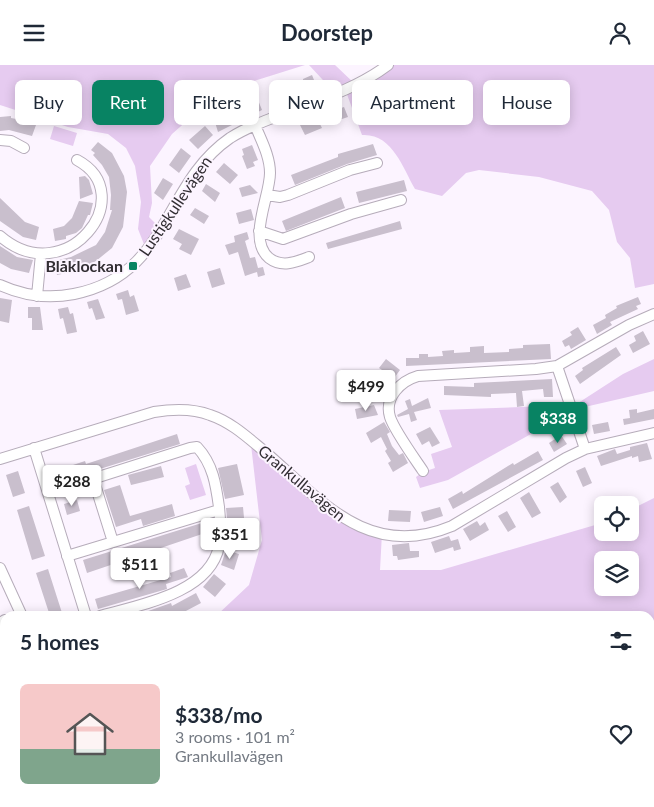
<!DOCTYPE html>
<meta charset="utf-8">
<style>
body{margin:0;font-family:Lato,sans-serif;background:#f6f6f7;color:#1f2937;height:100vh;display:flex;flex-direction:column;font-size:19px;white-space:nowrap}
*{box-sizing:border-box;margin:0}
p{font-size:16px;color:#747a83}
.icon{flex:none;width:28px;height:28px;fill:none;stroke:currentColor;stroke-width:2;stroke-linecap:round;stroke-linejoin:round}
.map{position:relative;flex:1;overflow:hidden}
.details{position:absolute;left:0px;top:546px;width:655px;height:196px;display:flex;flex-direction:column;background:#fff;border-radius:15px 15px 0 0;box-shadow:0 2px 12px #0003}
.details>*{flex:none}
.top-card{position:absolute;left:15px;top:15px;width:625px;height:45px;display:flex;gap:10px}
.controls{position:absolute;left:594px;top:431px;display:grid;gap:10px}
.controls a{display:grid;place-items:center;width:45px;height:45px;border-radius:8px;background:#fff;box-shadow:0 2px 12px #0003;font-size:25px}
.price{position:absolute;translate:-50% -42px;padding:0 11px;border-radius:5px;background:#fff;color:#222;font-size:16px;line-height:32px;filter:drop-shadow(0 1px 2px #0008)}
.price::after{content:'';position:absolute;left:50%;top:30px;width:15px;height:11px;margin-left:-8px;background:inherit;clip-path:polygon(0 0,100% 0,50% 100%)}
.price.current{background:#088363;color:#fff}
ul{padding:0;list-style:none}
li{display:flex;align-items:center;gap:15px;height:125px;padding:0 20px}
li+li{border-top:1px solid #e0e1e3}
li span{display:grid;place-items:center;flex:none;width:140px;height:100px;border-radius:8px;color:#555}
li>.icon{margin-inline-start:auto}
span .icon{width:60px;height:60px;fill:#fffc;stroke-width:1}
li b{font-size:21px}
h2{display:flex;justify-content:space-between;align-items:center;height:60px;padding:0 20px;font-size:21px}
.pill{padding:0 18px;border-radius:8px;background:#fff;box-shadow:0 2px 12px #0003;font-size:18px;line-height:45px}
.pill.current{background:#088363;color:#fff}
header{display:flex;justify-content:space-between;align-items:center;height:65px;padding:0 20px;background:#fff;font-size:22px;font-weight:700}
.map>svg:first-child{display:block}
</style>
<header><svg class="icon" aria-label="menu" viewBox="0 0 24 24"><path d="M4 6h16M4 12h16M4 18h16"/></svg>Doorstep<svg class="icon" aria-label="person" viewBox="0 0 24 24"><circle cx="12" cy="8" r="4"/><path d="M4 21q1-7 8-7t8 7"/></svg></header>
<div class="map">
<svg width="654" height="742" viewBox="0 0 654 742">
<rect width="100%" height="100%" fill="#fcf4ff"/>
<path fill="#e6cbf0" fill-rule="evenodd" d="M0 0H305L238 21 197 47 172 69 150 101 152 138 149 152 156 159 154 176 147 187 138 164 141 137 135 101 126 83 108 69 68 62 0 40Z
M309 0H335L355 19 388 0H654V219L635 223 630 193 617 177 609 145 592 126 539 112 479 105 466 108 442 131 415 124C403 103 392 68 362 70L345 24 335 28Z
M54 61 77 68 73 81 50 74Z
M654 294V326L576 344 448 415 420 423 416 412 423 407 435 403 431 389 452 382 439 345 575 340 623 309Z
M250 371 296 412 350 453 382 468 380 505H441L602 458V468H630V445L654 433V569L650 571V551H216L249 520 262 475ZM602 495H630V522H602Z
M196 399 206 430 190 435 185 421 190 419 185 403Z
M5 557V738H172L178 742H0V559Z
M175 738H528L532 742H181Z"/>
<path fill="#c9bfcd" d="M312 10 318 25 308 29 307 26 290 35 285 24 303 17V14Z
M258 35 262 45 218 67 214 54 230 44 232 49Z
M344 42 348 52 333 57 329 47Z
M11 51V53L32 57 31 59 36 60 32 71 9 65 0 66V52Z
M317 53 322 63 305 70 300 60Z
M205 61 213 70 198 84 189 75Z
M98 77 112 88 124 111 127 127 123 162 112 183 96 196 76 206 57 210 54 196 71 192 96 180 105 167 112 145H110L111 130 109 112 102 100 93 90 95 88 91 85Z
M373 79 377 90 347 99 295 120 291 110 338 92V89Z
M252 80 258 95 253 97 255 101 247 104 242 91 244 90 242 84Z
M181 83 191 91 179 108 169 100Z
M224 98 238 110 230 119 216 107Z
M85 111 89 115 93 129 80 134 79 112Z
M163 113 173 119 163 135 154 128Z
M404 115 407 126 359 138 356 127Z
M206 119 220 128 215 137 202 126Z
M250 120 258 128 242 132 239 123Z
M341 132 345 143 286 166 282 156Z
M0 133 25 157 39 162 36 175 23 172 0 156Z
M79 136 93 138 90 150H88L82 163 76 168 66 171V174L55 176 53 164 64 161 72 153Z
M195 143 209 151 204 159 190 150Z
M251 144 254 155 239 159 236 148Z
M400 156 402 164 328 184 326 178Z
M179 164 199 174 191 190 179 184 182 179 173 174Z
M247 167 249 174 245 176 250 193 255 192 258 203 263 202 265 210 258 212 257 207 245 211 238 187 229 190 225 180 235 177 234 171Z
M0 181 17 192 33 195 29 208 11 204 0 198Z
M220 203 225 219 212 223 207 207Z
M186 209 191 222 178 226 174 213Z
M128 225 130 232 134 230 139 246 126 250 122 234 118 235 116 229Z
M638 232 641 239 636 241 638 244 610 257 612 260 597 269 593 260 606 253 605 250 617 243 616 241Z
M0 233 12 235 9 258 0 256Z
M98 234 105 253 96 255 92 243 89 244 87 237Z
M28 242H40L43 265H32V253H28Z
M68 242 70 249 73 248 77 267 67 269 63 253 60 254 58 244Z
M578 262 586 275 571 284 569 280 565 282 562 276 572 270 570 267Z
M643 266 650 279 633 288 629 280 636 276 634 271Z
M550 279 551 294 406 301V293H419V289H428V292L443 291 442 286 454 285V288L470 287V282L484 281V288L509 287V284L523 283V280Z
M616 282 621 290 580 319 575 311 583 305 582 303Z
M386 294 400 305 389 320 380 313 385 307 379 303Z
M552 314 553 332H544L543 324 522 326 524 341 517 342 516 328 491 329V332L444 330V321L474 322V318Z
M428 333 431 343 414 347 417 355 411 357 409 349 398 352 397 350 408 344 405 336 410 334 412 341Z
M374 340 378 350 357 354 355 344Z
M637 344V348L654 344V354L624 360 623 354 630 353 629 345Z
M384 357 390 367 387 369 392 381 399 390 403 388 408 398 393 407 388 398 391 396 385 386 387 384 381 372 371 378 366 368Z
M608 357 610 366 594 369 592 360Z
M430 362 440 378 432 382 429 376 422 380 416 369Z
M177 369 180 379 58 417 55 406 85 396 86 399Z
M561 370 567 379 554 387 549 378Z
M647 378 652 394 639 397 638 391 632 393V391L601 401 597 391 615 384 617 389 630 385V382Z
M538 386 543 395 453 444 448 434 462 426 463 429 513 398 514 400Z
M237 399 244 430 225 434 218 403Z
M161 401 164 412 131 420 128 410Z
M585 402 592 418 583 422 576 406Z
M18 406 25 428 13 432 6 410Z
M558 417 567 432 560 438 550 422Z
M120 420 130 451 172 439 175 451 143 461 141 454 116 462 104 425Z
M529 427 541 448 532 453 520 433Z
M77 435 80 446 67 450 64 439Z
M29 441 45 491 32 495 17 445Z
M243 442 246 474 229 475 226 443Z
M440 442 443 451 424 457 421 447Z
M389 445 411 446 410 457 388 456Z
M507 446 516 462 508 467 498 451Z
M477 456 480 461 485 457 489 465 470 476 463 464Z
M205 457 208 467 87 508 83 495Z
M449 471 451 476 458 474 461 484 454 486 453 482 435 488 431 477Z
M409 478 410 486H419V492L398 495 397 491H393L392 480Z
M226 485 239 489 234 505 221 500Z
M184 503 188 512 166 519 167 524 98 544 95 534 171 512 170 508Z
M48 504 55 526 63 551H50L36 508Z
M214 509 226 519 215 532 203 522Z
M196 528 201 538 184 547 166 551H134L171 538 172 541Z"/>
<g fill="none" stroke-linecap="round" stroke-linejoin="round">
<defs>
<path id="minor" d="M255 60C261 75 270 91 270 108 270 132 247 174 269 193 282 203 296 197 309 192
M0 75 11 76 24 83
M267 130 280 132 288 130 350 105 377 98
M259 166 283 174 351 149 401 135
M0 171C66 228 142 130 77 95
M0 220C24 231 48 234 74 229 170 210 162 120 230 73 244 64 259 58 275 52 313 37 355 25 388 0
M37 231 41 189
M557 301 585 384
M34 383 86 551
M0 394 154 347C173 344 192 343 210 350 231 357 247 372 264 386 321 435 368 496 452 461L566 393 585 384 654 368
M423 406C415 394 394 365 390 352 384 332 401 316 418 311L536 304 557 301 629 260 654 249
M93 413 113 477
M48 428 190 383 197 382C213 399 216 420 219 442 220 455 222 468 219 481 210 528 140 540 100 551
M67 491 219 445
M0 503 22 551
M0 558 5 555
M166 738 173 742"/>
</defs>
<use href="#minor" stroke="#b6acba" stroke-width="12"/>
<use href="#minor" stroke="#fff" stroke-width="10"/>
</g>
<rect fill="#088363" stroke="#fcf4ff" stroke-width="2" x="128" y="196" width="10" height="10" rx="2.5"/>
<g text-anchor="middle" stroke-width="4" stroke-linejoin="round" paint-order="stroke">
<g font-size="16" fill="#322e33" stroke="#fcf4ff">
<text transform="translate(175 141) rotate(-56)" y="6">Lustigkullevägen</text>
<text transform="translate(302 418) rotate(40)" y="6">Grankullavägen</text>
</g>
<g font-size="16" font-weight="bold" fill="#322e33" stroke="#fcf4ff" text-anchor="end">
<text x="123" y="207">Blåklockan</text>
</g>
</g>
</svg>
<div class="controls">
<a><svg class="icon" aria-label="locate" viewBox="0 0 24 24"><circle cx="12" cy="12" r="6"/><path d="M12 2v4M12 18v4M2 12h4M18 12h4"/></svg></a>
<a><svg class="icon" aria-label="layers" viewBox="0 0 24 24"><path d="M12 4l9 5-9 5-9-5zM3 14l9 5 9-5"/></svg></a>
</div>
<b class="price" style="left:366px;top:347px">$499</b>
<b class="price current" style="left:558px;top:379px">$338</b>
<b class="price" style="left:72px;top:442px">$288</b>
<b class="price" style="left:230px;top:495px">$351</b>
<b class="price" style="left:140px;top:525px">$511</b>
<div class="top-card">
<a class="pill">Buy</a>
<a class="pill current">Rent</a>
<a class="pill">Filters</a>
<a class="pill">New</a>
<a class="pill">Apartment</a>
<a class="pill">House</a>
</div>
<section class="details">
<h2>5 homes<svg class="icon" aria-label="filters" viewBox="0 0 24 24"><path d="M4 7h16M4 17h16"/><circle cx="9" cy="7" r="2"/><circle cx="15" cy="17" r="2"/></svg></h2>
<ul>
<li><span style="background:linear-gradient(#f6c9c9 65%,#7fa58c 0)"><svg class="icon" aria-label="home" viewBox="0 0 24 24"><path d="M3 11l9-7 9 7M6 9v11h12V9"/></svg></span><div><b>$338/mo</b><p>3 rooms · 101 m²</p><p>Grankullavägen</p></div><svg class="icon" aria-label="heart" viewBox="0 0 24 24"><path d="M12 20l-8-8c-3-5 5-10 8-4 3-6 11-1 8 4z"/></svg></li>
</ul>
</section>
</div>
